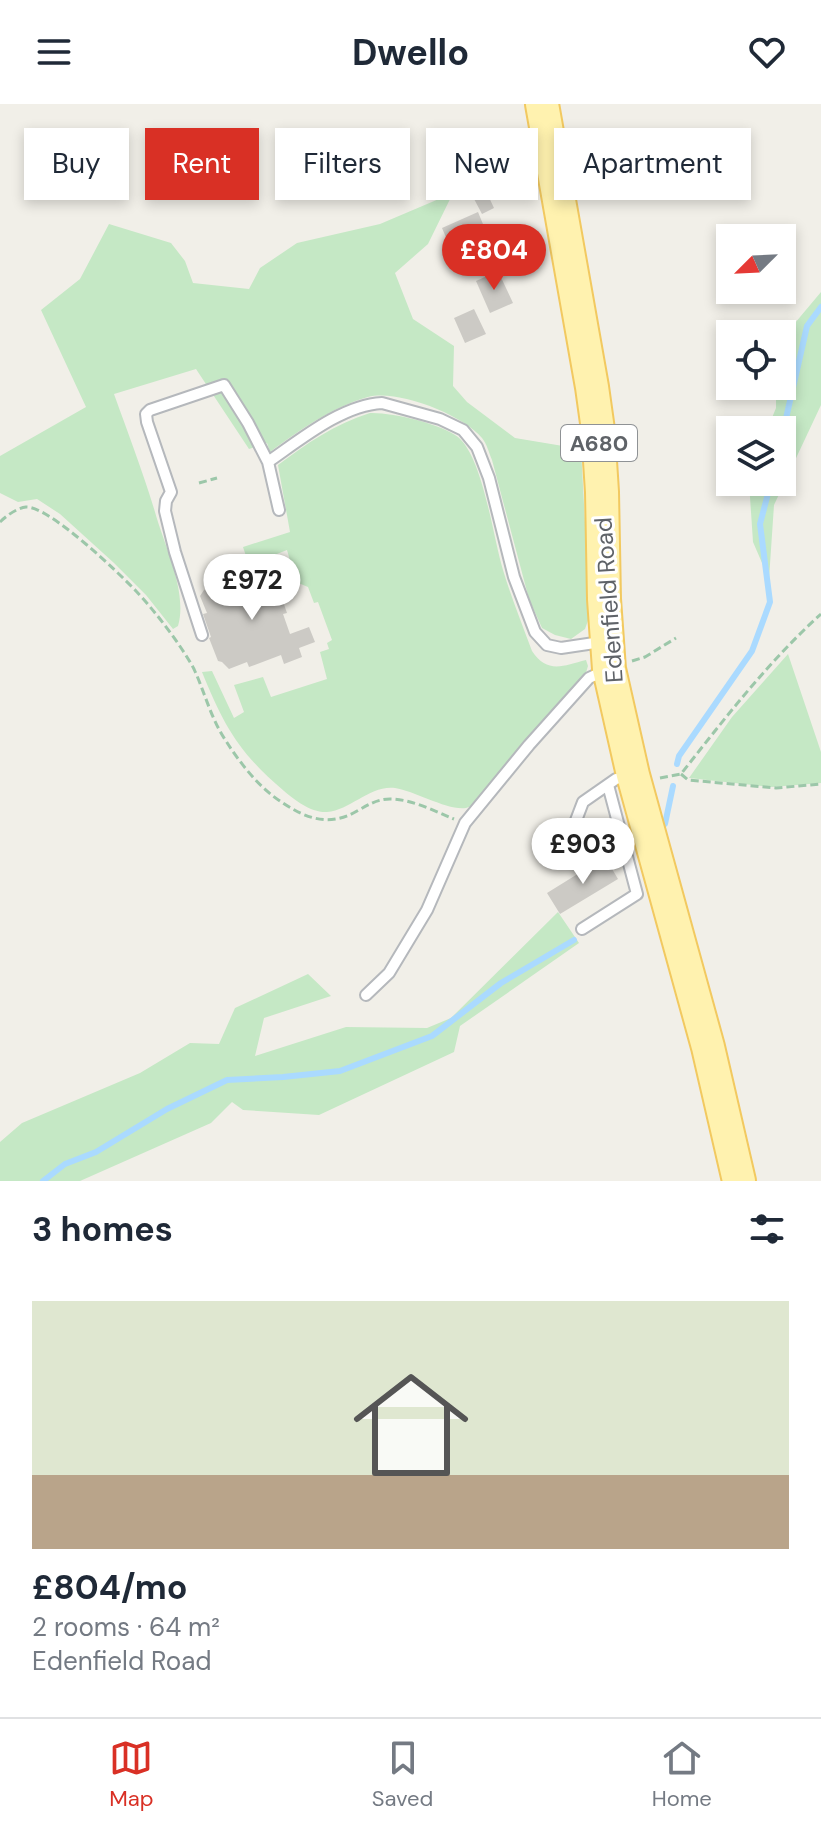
<!DOCTYPE html>
<meta charset="utf-8">
<style>
body{margin:0;font-family:"DM Sans",sans-serif;background:#f6f6f7;color:#1f2937;height:100vh;display:flex;flex-direction:column;font-size:30px;white-space:nowrap}
*{box-sizing:border-box;margin:0}
p{font-size:26px;color:#747a83}
.icon{flex:none;width:44px;height:44px;fill:none;stroke:currentColor;stroke-width:2;stroke-linecap:round;stroke-linejoin:round}
.map{position:relative;height:1077px;overflow:hidden}
.sheet{display:flex;flex-direction:column;background:#fff;flex:1}
.sheet>*{flex:none}
.hud{position:absolute;left:24px;top:24px;width:774px;height:72px;display:flex;gap:16px}
.needle{width:52px;rotate:246deg}
.buttons{position:absolute;left:716px;top:120px;display:grid;gap:16px}
.buttons a{display:grid;place-items:center;width:80px;height:80px;border-radius:0px;background:#fff;box-shadow:0 4px 12px #0003;font-size:40px}
.price{position:absolute;translate:-50% -68px;padding:0 18px;border-radius:28px;background:#fff;color:#222;font-size:26px;line-height:52px;filter:drop-shadow(0 2px 4px #0008)}
.price::after{content:'';position:absolute;left:50%;top:48px;width:24px;height:18px;margin-left:-12px;background:inherit;clip-path:polygon(0 0,100% 0,50% 100%)}
.price.current{background:#d93025;color:#fff}
ul{padding:0;list-style:none}
li{display:grid;align-content:center;gap:16px;height:424px;padding:0 32px}
li+li{border-top:2px solid #e0e1e3}
li span{display:grid;place-items:center;height:248px;border-radius:0px;color:#555}
li>.icon{margin-inline-start:auto}
span .icon{width:144px;height:144px;fill:#fffc;stroke-width:1}
li b{font-size:34px}
h2{display:flex;justify-content:space-between;align-items:center;height:96px;padding:0 32px;font-size:34px}
.chip{padding:0 28px;border-radius:0px;background:#fff;box-shadow:0 4px 12px #0003;font-size:28px;line-height:72px}
.chip.current{background:#d93025;color:#fff}
header{display:flex;justify-content:space-between;align-items:center;height:104px;padding:0 32px;background:#fff;font-size:36px;font-weight:700}
.tab-bar{display:flex;justify-content:space-around;align-items:center;height:112px;border-top:2px solid #e0e1e3;background:#fff;font-size:22px;color:#747a83}
.tab-bar a{display:grid;justify-items:center;gap:4px}
.tab-bar .current{color:#d93025}
.map>svg:first-child{display:block}
</style>
<header><svg class="icon" aria-label="menu" viewBox="0 0 24 24"><path d="M4 6h16M4 12h16M4 18h16"/></svg>Dwello<svg class="icon" aria-label="heart" viewBox="0 0 24 24"><path d="M12 20l-8-8c-3-5 5-10 8-4 3-6 11-1 8 4z"/></svg></header>
<div class="map">
<svg width="821" height="1077" viewBox="0 0 821 1077">
<rect width="100%" height="100%" fill="#f1efe8"/>
<path fill="#c5e8c5" d="M453 89 428 140 395 169 413 215 454 242 453 282 467 298 515 334 581 345 590 511 585 525 571 535 555 531 542 524 529 495 492 356C489 349 487 340 482 334 462 310 397 285 368 293 332 303 300 326 270 348L267 339 249 345 196 265 114 290C128 329 143 368 155 408 164 441 188 488 178 522L173 525 146 491 114 459 60 410 37 395 18 398 0 389V352L86 303 41 206 80 175 109 120 171 139 185 157 193 179 249 185 260 164 297 139 380 120Z
M821 188V301L774 401 769 475 753 438 749 378H782V326H767L776 304V282H782V241L795 219Z
M370 309C391 308 442 320 458 333 483 354 493 433 503 466 511 493 522 520 532 547 547 570 563 562 586 556L588 562 584 575 477 699C473 701 470 703 466 704 448 707 415 687 395 684 370 681 351 706 327 708 311 709 295 696 284 687 239 649 224 622 202 568L212 567 234 614 244 608 234 581 263 573 271 593 327 575 320 548 329 545 327 539 332 536 318 498 314 499 308 483 296 478 287 446 249 461 243 443 290 428 278 361C307 339 335 320 370 309Z
M788 550 821 648V679L772 683 689 674 732 613Z
M558 808 579 839 460 922 454 948 319 1011 243 1006 232 998 211 1019 80 1077H0V1038L22 1019 140 969 190 939 219 940 235 904 308 870 331 892 264 914 255 952 346 923 427 924 451 914Z"/>
<g fill="none" stroke-linecap="round" stroke-linejoin="round">
<path stroke="#aadaff" stroke-width="6" d="M782 332 807 222 821 203
M677 660 679 652 752 547 770 498 760 420 771 378
M665 720 673 682
M43 1077 65 1060 96 1048 167 1005 227 976 283 973 340 967 432 932 501 879 574 836"/>
</g>
<path fill="#cccac5" d="M486 87 494 104 482 110 473 93Z
M478 108 485 125 481 127 488 143 456 157 442 124Z
M498 167 513 199 490 209 476 177Z
M474 205 486 230 465 239 454 214Z
M281 456 285 470 275 474 287 509 283 510 290 530 309 523 315 538 299 544 302 553 284 560 281 551 249 563 247 558 229 565 222 558 218 557 209 534 211 533 203 510 207 509 200 492 204 486 209 484 214 486 252 472 254 476 270 470 267 461Z
M605 753 618 775 560 810 547 789Z"/>
<g fill="none" stroke-linecap="round" stroke-linejoin="round">
<defs>
<path id="service" d="M268 358C300 336 342 301 382 299L440 315 463 326 477 343 489 374 514 473 535 528 547 541 561 544 601 538
M202 531 175 448 165 407 166 397 171 388 147 318 146 310 150 306 224 281 248 319 268 358 279 406
M564 748 583 698 616 675 628 672
M582 825 637 790 608 681
M366 891 389 869 427 806 465 719 529 641 589 574 604 567"/>
<path id="primary" d="M542 0 592 283 598 326 602 388 604 495 609 565 633 671 708 943 739 1077"/>
</defs>
<use href="#service" stroke="#b5b8bc" stroke-width="14"/>
<use href="#primary" stroke="#f2c960" stroke-width="36"/>
<path stroke="#9cc7a9" stroke-width="3" stroke-dasharray="8 4" stroke-linecap="butt" d="M199 379 217 374
M0 418C6 412 17 404 26 403 49 402 119 469 136 487 155 507 181 541 194 565 205 589 211 615 226 637 240 659 260 685 283 699 307 715 330 723 357 707 368 701 377 695 390 695 412 695 434 707 454 715
M632 557 645 553 676 534
M681 670 688 676 776 684 821 680
M660 674 681 670C725 614 769 557 821 510"/>
<use href="#service" stroke="#fff" stroke-width="10"/>
<use href="#primary" stroke="#fff2af" stroke-width="32"/>
</g>
<g text-anchor="middle" stroke-width="6" stroke-linejoin="round" paint-order="stroke">
<rect fill="#fff" stroke="#8f9295" stroke-width="2" x="561" y="321" width="76" height="36" rx="6"/>
<g font-size="22" font-weight="bold" fill="#5f6368">
<text x="599" y="347">A680</text>
</g>
<g font-size="24" fill="#5f6368" stroke="#fff">
<text transform="translate(609 496) rotate(-94)" y="8">Edenfield Road</text>
</g>
</g>
</svg>
<div class="buttons">
<a><svg class="needle" viewBox="-14 -14 28 28"><path d="M0-13l5 13h-10z" fill="#e53935"/><path d="M0 13l5-13h-10z" fill="#747a83"/></svg></a>
<a><svg class="icon" aria-label="locate" viewBox="0 0 24 24"><circle cx="12" cy="12" r="6"/><path d="M12 2v4M12 18v4M2 12h4M18 12h4"/></svg></a>
<a><svg class="icon" aria-label="layers" viewBox="0 0 24 24"><path d="M12 4l9 5-9 5-9-5zM3 14l9 5 9-5"/></svg></a>
</div>
<b class="price current" style="left:494px;top:188px">£804</b>
<b class="price" style="left:252px;top:518px">£972</b>
<b class="price" style="left:583px;top:782px">£903</b>
<div class="hud">
<a class="chip">Buy</a>
<a class="chip current">Rent</a>
<a class="chip">Filters</a>
<a class="chip">New</a>
<a class="chip">Apartment</a>
</div>
</div>
<section class="sheet">
<h2>3 homes<svg class="icon" aria-label="filters" viewBox="0 0 24 24"><path d="M4 7h16M4 17h16"/><circle cx="9" cy="7" r="2"/><circle cx="15" cy="17" r="2"/></svg></h2>
<ul>
<li><span style="background:linear-gradient(#dfe7d0 70%,#b9a48a 0)"><svg class="icon" aria-label="home" viewBox="0 0 24 24"><path d="M3 11l9-7 9 7M6 9v11h12V9"/></svg></span><div><b>£804/mo</b><p>2 rooms · 64 m²</p><p>Edenfield Road</p></div></li>
</ul>
</section>
<nav class="tab-bar">
<a class="current"><svg class="icon" aria-label="map" viewBox="0 0 24 24"><path d="M3 6l6-2 6 2 6-2v14l-6 2-6-2-6 2zM9 4v14M15 6v14"/></svg>Map</a>
<a><svg class="icon" aria-label="saved" viewBox="0 0 24 24"><path d="M7 4h10v16l-5-4-5 4z"/></svg>Saved</a>
<a><svg class="icon" aria-label="home" viewBox="0 0 24 24"><path d="M3 11l9-7 9 7M6 9v11h12V9"/></svg>Home</a>
</nav>
